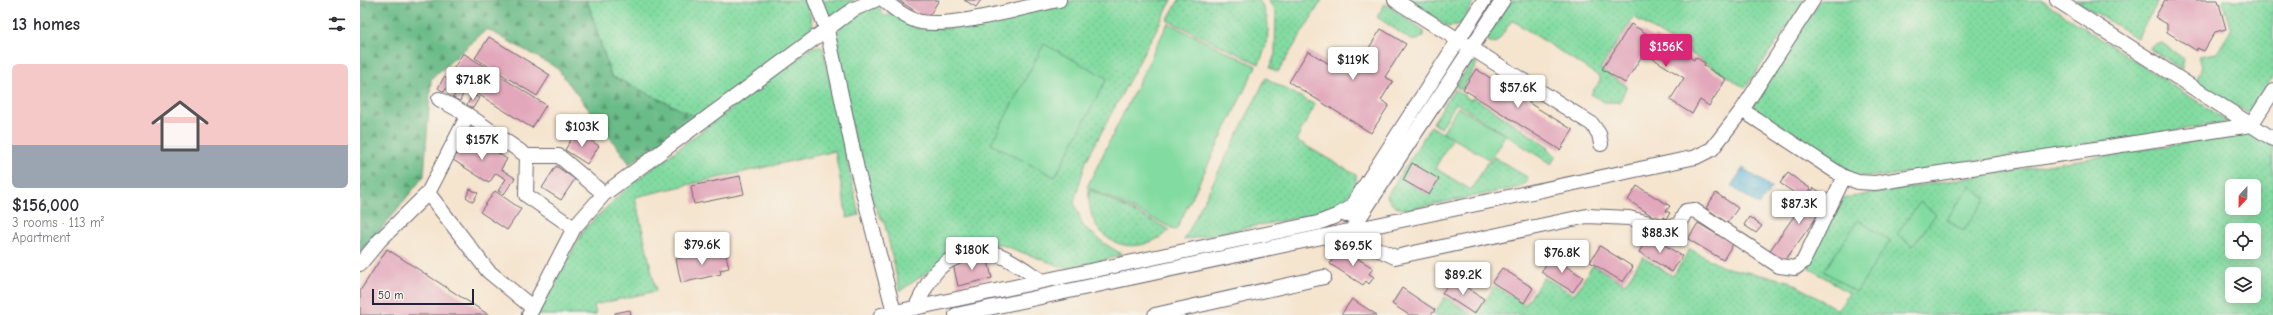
<!DOCTYPE html>
<meta charset="utf-8">
<style>
body{margin:0;font-family:"Comic Neue",sans-serif;background:#f2f2f3;color:#2b2b33;height:100vh;display:flex;flex-direction:column;font-size:15px;white-space:nowrap}
*{box-sizing:border-box;margin:0}
p{font-size:13px;color:#7c7c81}
.icon{flex:none;width:22px;height:22px;fill:none;stroke:currentColor;stroke-width:2;stroke-linecap:round;stroke-linejoin:round}
.map{position:relative;flex:1;overflow:hidden}
.details{display:flex;flex-direction:column;background:#fff;width:360px}
.details>*{flex:none}
.needle{width:26px;rotate:202deg}
.controls{position:absolute;left:1865px;top:179px;display:grid;gap:8px}
.controls a{display:grid;place-items:center;width:36px;height:36px;border-radius:6px;background:#fff;box-shadow:0 2px 10px #0003;font-size:20px}
.scale{position:absolute;left:12px;bottom:10px;width:102px;box-sizing:border-box;padding-left:4px;border:2px solid #22223b;border-top:0;font-size:11px;line-height:14px;white-space:nowrap;color:#22223b;-webkit-text-stroke:3px #f7f3e8;paint-order:stroke}
.price{position:absolute;translate:-50% -34px;padding:0 9px;border-radius:4px;background:#fff;color:#222;font-size:13px;line-height:26px;filter:drop-shadow(0 1px 2px #0008)}
.price::after{content:'';position:absolute;left:50%;top:24px;width:12px;height:9px;margin-left:-6px;background:inherit;clip-path:polygon(0 0,100% 0,50% 100%)}
.price.selected{background:#db2777;color:#fff}
ul{padding:0;list-style:none}
li{display:grid;align-content:center;gap:8px;height:212px;padding:0 12px}
li span{display:grid;place-items:center;height:124px;border-radius:6px;color:#555}
li>.icon{margin-inline-start:auto}
span .icon{width:72px;height:72px;fill:#fffc;stroke-width:1}
li b{font-size:17px}
h2{display:flex;justify-content:space-between;align-items:center;height:48px;padding:0 12px;font-size:17px}
main{display:flex;flex:1;min-height:0}
.map>svg:first-child{display:block}
</style>
<main>
<section class="details">
<h2>13 homes<svg class="icon" aria-label="filters" viewBox="0 0 24 24"><path d="M4 7h16M4 17h16"/><circle cx="9" cy="7" r="2"/><circle cx="15" cy="17" r="2"/></svg></h2>
<ul>
<li><span style="background:linear-gradient(#f6c9c9 65%,#9aa5b1 0)"><svg class="icon" aria-label="home" viewBox="0 0 24 24"><path d="M3 11l9-7 9 7M6 9v11h12V9"/></svg></span><div><b>$156,000</b><p>3 rooms · 113 m²</p><p>Apartment</p></div></li>
</ul>
</section>
<div class="map">
<svg width="1913" height="315" viewBox="0 0 1913 315">
<defs>
<pattern id="grass-dots" width="8" height="8" patternUnits="userSpaceOnUse"><rect width="8" height="8" fill="#82dba1"/><path d="M2 2h.1M6 6h.1" fill="none" stroke="#70bc8c" stroke-width="1.8" stroke-linecap="round"/></pattern>
<pattern id="forest-firs" width="22" height="20" patternUnits="userSpaceOnUse"><rect width="22" height="20" fill="#69bb87"/><path d="M5 1l3.5 6h-7zM16 11l3.5 6h-7z" fill="#569870"/></pattern>
<pattern id="water-ripples" width="26" height="14" patternUnits="userSpaceOnUse"><rect width="26" height="14" fill="#59b3d7"/><path d="M2 4q2-2 4 0t4 0M15 11q2-2 4 0t4 0" fill="none" stroke="#4991b0"/></pattern>
</defs>
<rect width="100%" height="100%" fill="#f7f3e8"/>
<filter id="ink" filterUnits="userSpaceOnUse"><feTurbulence type="fractalNoise" baseFrequency=".025" numOctaves="2"/><feDisplacementMap in="SourceGraphic" scale="8" xChannelSelector="R" yChannelSelector="G"/><feConvolveMatrix kernelMatrix="1 2 1 2 8 2 1 2 1" color-interpolation-filters="sRGB"/></filter>
<filter id="wash" filterUnits="userSpaceOnUse"><feTurbulence type="fractalNoise" baseFrequency=".012" numOctaves="4" result="noise"/><feDisplacementMap in="SourceGraphic" scale="16" xChannelSelector="R" yChannelSelector="G"/><feGaussianBlur stdDeviation="0.9" result="paint"/><feColorMatrix in="noise" values="0 0 0 0 0 0 0 0 0 0 0 0 0 0 0 0 0 1.4 0 .05"/><feComposite in="paint" operator="in"/></filter>
<g filter="url(#wash)">
<rect width="100%" height="100%" fill="#f5e4ce"/>
<path fill="url(#grass-dots)" stroke="#527e6e" fill-rule="evenodd" d="M227 0H446L453 27 450 35 336 117 251 76Z
M459 0H495L475 16 465 12Z
M715 0H812L726 161 714 202 723 226 745 244 763 255 708 269 639 244 595 253 540 291 525 225 513 203 492 129 476 33C487 20 500 7 518 7L525 17 531 13 554 28H591Z
M819 0H899C913 23 909 41 899 64L807 20Z
M908 0H962L918 72 910 68 915 54 916 12Z
M1047 0H1115L1101 24 1088 27Z
M1150 0H1445L1385 88 1274 17 1240 69 1267 86 1260 102H1244L1231 94 1240 81V77L1152 20 1138 41 1134 43 1128 41 1126 37 1127 33Z
M1461 0H1681L1869 122 1526 176H1496L1399 114 1394 104 1395 96Z
M1715 0H1799L1777 38Z
M1862 0H1913V76L1889 114 1836 81 1842 67 1839 56 1857 53 1871 30Z
M1025 4 1060 28 1064 31 1063 36 1058 40H1051L1017 17Z
M1802 43 1824 59 1822 69 1790 49 1791 46Z
M458 46 463 48 464 52 499 215 487 218 475 151 275 197 296 291 234 305 236 315H176L226 227 268 187 452 47Z
M1112 60 1117 63 1102 90 1096 87Z
M906 78 955 105 936 140 996 175C999 192 979 205 967 212L824 240Z
M1094 89 1111 100 1113 97 1189 147 1187 150 1196 156 1191 164 1096 103 1081 128 1073 123Z
M1071 126 1092 139 1075 168 1111 190 1128 161 1131 162 1134 157 1167 177V182L1160 187 1050 209C1038 209 1032 208 1027 196ZM1052 164 1078 179 1069 195 1043 180Z
M1892 132 1913 147V315H1116L1135 286 1165 305 1184 277 1214 295 1233 265 1265 284 1283 257 1313 276 1330 249 1363 267 1429 281 1478 310 1489 293 1448 267 1478 199ZM1872 186H1894V208H1872ZM1872 230H1894V252H1872ZM1872 274H1894V296H1872Z
M729 189 810 230C771 263 725 241 729 189Z
M1085 297 1113 315H1073Z"/>
<path fill="url(#forest-firs)" stroke="#466e61" d="M0 0H227L251 76 336 117 270 164 197 68 127 29 71 79 64 176 0 255Z"/>
<path fill="#82dba1" stroke="#527e6e" d="M808 23 896 66 816 230 727 187Z
M684 44 747 78 695 177 631 144Z
M1098 107 1145 135 1130 160 1083 132Z
M1610 186 1626 198 1603 231 1587 219Z
M1560 202 1576 214 1553 246 1537 234Z
M1498 220 1530 241 1496 292 1464 271Z"/>
<path fill="url(#water-ripples)" stroke="#3e6a89" d="M1383 168 1412 188 1399 205 1371 186Z"/>
<g id="blocks">
<path fill="#e2a7bb" d="M538 0H579L567 19Z
M604 0H621L616 7Z
M1805 0H1858L1866 29 1855 32 1844 51 1837 48V51L1807 32V24L1795 17Z
M1271 24 1294 38 1295 36 1334 60 1335 57 1345 63 1344 66 1366 79 1349 106 1340 100 1332 114 1310 100 1324 78 1284 53 1265 83 1242 69Z
M1021 29 1046 44 1025 77 1033 81 1021 100 1029 105 1011 133 929 82 948 51 979 70 988 55 1000 62Z
M129 37 190 75 177 96 115 58Z
M103 53 186 105 172 128 89 76Z
M1116 69 1159 96 1160 94 1170 100 1169 103 1213 130 1200 150 1103 89Z
M84 77 91 81 84 92 78 88Z
M99 87 105 90 100 101 93 98Z
M113 94 119 98 113 108 107 105Z
M216 131 239 146 227 164 205 150Z
M106 133 147 159 141 169 155 178 144 194 138 191 146 179 136 173 129 183 90 158Z
M1052 163 1079 179 1069 195 1043 180Z
M196 166 215 179 201 200 182 188Z
M1428 173 1451 189 1443 199 1420 183Z
M380 176 384 194 334 204 331 186Z
M1277 186 1310 206 1306 211 1310 213 1306 219 1303 217 1300 221 1268 200Z
M1454 188 1470 199 1423 263 1408 253Z
M110 189 118 193 113 202 106 197Z
M135 191 161 209 147 230 120 212Z
M1356 193 1378 208 1367 223 1346 208Z
M1389 217 1402 226 1396 233 1384 225Z
M1338 223 1373 244 1363 260 1328 239Z
M1289 235 1322 256 1312 272 1279 252Z
M1240 246 1273 267 1263 282 1230 262Z
M980 248 1013 268 1009 274 1014 277 1009 284 1006 281 1003 285 970 264Z
M27 249 129 315H0V291Z
M355 250V252L365 250 369 268 360 270 361 274 321 283 316 259Z
M627 257 632 278 598 286 593 264Z
M1191 257 1223 277 1213 292 1181 272Z
M1142 268 1173 288 1164 303 1132 282Z
M1093 278 1124 299 1114 314 1082 293Z
M1042 288 1075 310 1071 315H1049L1032 304Z
M992 299 1017 315H981Z
M270 310 271 315H255V313Z"/>
</g>
</g>
<g filter="url(#ink)">
<use href="#blocks" fill-opacity="0" stroke="#6c666e" stroke-width="1"/>
<g fill="none" stroke-linecap="round" stroke-linejoin="round">
<defs>
<path id="minor" d="M455 0 467 30 497 169 534 312
M524 0C534 9 547 19 561 22 595 28 663 7 699 0
M1035 0 1232 124 1239 134 1241 144
M1143 0 992 229 1006 244 1035 257 1227 216 1269 218 1310 228 1319 224 1326 211 1334 210 1419 266 1435 268 1443 262 1484 177
M1697 0 1913 139
M79 99 108 115 167 156 166 195 214 228
M1382 110 1453 0
M167 156H199L244 194
M68 193 128 271 173 308
M986 215 1124 0
M0 264 20 240 68 193 108 115
M555 308C563 293 571 274 584 264 595 256 618 250 631 253 647 255 669 273 682 281
M169 315 214 228 244 194 494 9 515 0
M521 315 958 223 976 216 991 207
M596 315 1336 157 1352 149 1382 110 1484 177 1498 182 1515 183 1891 125 1913 91
M795 315 964 277"/>
</defs>
<use href="#minor" stroke="#6c666e" stroke-width="16"/>
<use href="#minor" stroke="#fff" stroke-width="14"/>
</g>
</g>
</svg>
<div class="controls">
<a><svg class="needle" viewBox="-14 -14 28 28"><path d="M0-13l5 13h-10z" fill="#e53935"/><path d="M0 13l5-13h-10z" fill="#7c7c81"/></svg></a>
<a><svg class="icon" aria-label="locate" viewBox="0 0 24 24"><circle cx="12" cy="12" r="6"/><path d="M12 2v4M12 18v4M2 12h4M18 12h4"/></svg></a>
<a><svg class="icon" aria-label="layers" viewBox="0 0 24 24"><path d="M12 4l9 5-9 5-9-5zM3 14l9 5 9-5"/></svg></a>
</div>
<div class="scale">50 m</div>
<b class="price selected" style="left:1306px;top:68px">$156K</b>
<b class="price" style="left:993px;top:81px">$119K</b>
<b class="price" style="left:113px;top:101px">$71.8K</b>
<b class="price" style="left:1158px;top:109px">$57.6K</b>
<b class="price" style="left:222px;top:148px">$103K</b>
<b class="price" style="left:122px;top:161px">$157K</b>
<b class="price" style="left:1439px;top:225px">$87.3K</b>
<b class="price" style="left:1300px;top:254px">$88.3K</b>
<b class="price" style="left:342px;top:266px">$79.6K</b>
<b class="price" style="left:993px;top:267px">$69.5K</b>
<b class="price" style="left:612px;top:271px">$180K</b>
<b class="price" style="left:1202px;top:274px">$76.8K</b>
<b class="price" style="left:1103px;top:296px">$89.2K</b>
</div>
</main>
